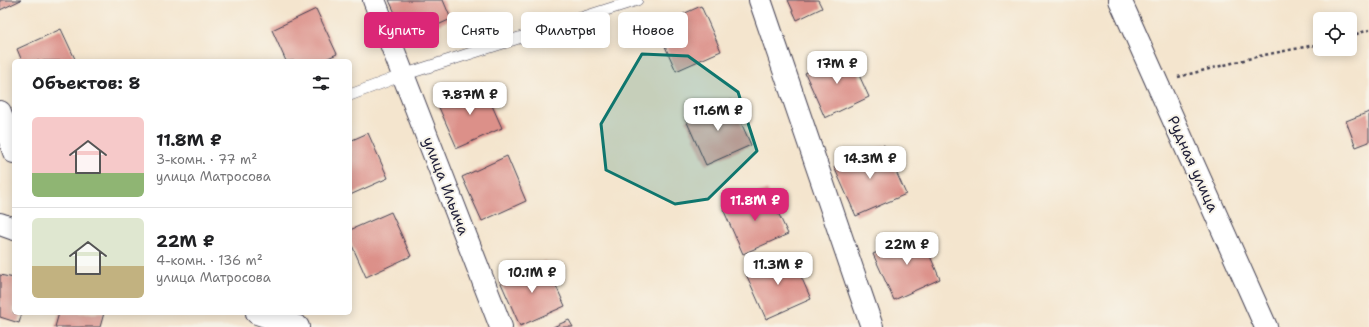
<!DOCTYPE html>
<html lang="ru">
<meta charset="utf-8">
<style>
body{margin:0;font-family:"Shantell Sans",sans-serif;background:#f2f2f2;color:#202124;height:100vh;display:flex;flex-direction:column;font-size:15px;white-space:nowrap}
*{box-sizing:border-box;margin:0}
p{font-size:13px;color:#757577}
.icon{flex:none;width:22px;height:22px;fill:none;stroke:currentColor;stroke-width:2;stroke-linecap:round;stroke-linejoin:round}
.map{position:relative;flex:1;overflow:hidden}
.sheet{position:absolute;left:12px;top:59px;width:340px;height:256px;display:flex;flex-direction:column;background:#fff;border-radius:6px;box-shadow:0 2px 10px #0003}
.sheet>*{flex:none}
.top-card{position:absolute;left:364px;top:12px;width:380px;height:36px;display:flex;gap:8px}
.fabs{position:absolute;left:1313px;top:12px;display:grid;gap:8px}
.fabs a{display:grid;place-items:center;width:44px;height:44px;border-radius:6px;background:#fff;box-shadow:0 2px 10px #0003;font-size:20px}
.price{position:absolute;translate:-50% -34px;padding:0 9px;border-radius:8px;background:#fff;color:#222;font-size:13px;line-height:26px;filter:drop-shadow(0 1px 2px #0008)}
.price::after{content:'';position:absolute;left:50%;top:24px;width:12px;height:9px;margin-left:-6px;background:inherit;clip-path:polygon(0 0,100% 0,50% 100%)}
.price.selected{background:#db2777;color:#fff}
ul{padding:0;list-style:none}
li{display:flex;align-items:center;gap:12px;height:100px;padding:0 20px}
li+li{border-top:1px solid #e0e0e0}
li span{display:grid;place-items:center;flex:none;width:112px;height:80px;border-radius:6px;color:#555}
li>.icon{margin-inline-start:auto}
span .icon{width:48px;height:48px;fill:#fffc;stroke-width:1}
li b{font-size:17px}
h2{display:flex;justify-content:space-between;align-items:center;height:48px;padding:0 20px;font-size:17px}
.tag{padding:0 14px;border-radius:6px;background:#fff;box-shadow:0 2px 10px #0003;font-size:14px;line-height:36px}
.tag.selected{background:#db2777;color:#fff}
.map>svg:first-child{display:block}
</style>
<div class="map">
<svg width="1369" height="327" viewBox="0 0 1369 327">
<rect width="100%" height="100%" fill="#f7f3e8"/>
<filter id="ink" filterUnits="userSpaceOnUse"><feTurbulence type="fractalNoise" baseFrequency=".025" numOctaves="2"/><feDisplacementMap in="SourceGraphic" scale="8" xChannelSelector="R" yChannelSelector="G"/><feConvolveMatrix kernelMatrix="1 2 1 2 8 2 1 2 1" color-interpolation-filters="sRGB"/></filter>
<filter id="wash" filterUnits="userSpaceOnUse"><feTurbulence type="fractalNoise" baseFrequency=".012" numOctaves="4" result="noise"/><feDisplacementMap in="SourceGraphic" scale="16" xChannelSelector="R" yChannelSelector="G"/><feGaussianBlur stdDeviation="0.9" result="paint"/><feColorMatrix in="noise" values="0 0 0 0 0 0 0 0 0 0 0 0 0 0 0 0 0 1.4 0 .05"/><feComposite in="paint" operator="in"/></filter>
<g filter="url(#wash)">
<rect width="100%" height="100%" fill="#f4e5ce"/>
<g id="blocks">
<path fill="#dc9089" d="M0 0H21L0 10Z
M389 0H443L451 19 407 39Z
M788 0H818L822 8 797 20Z
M701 6 721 51 676 71 656 26Z
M316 9 337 54 321 61H286L272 30Z
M61 29 76 61H22L17 49Z
M849 53 869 97 825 118 805 73Z
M482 83 502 128 457 148 437 103Z
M731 100 751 145 706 165 686 120Z
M1369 112V142L1356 147 1346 121Z
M368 133 388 178 350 195V141Z
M884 145 906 194 856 216 834 167Z
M507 156 526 201 482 221 462 177Z
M767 189 788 234 743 254 723 209Z
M391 212 411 256 366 277 350 241V230Z
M920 233 940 279 894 300 873 254Z
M791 254 811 299 766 319 746 274Z
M545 261 565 306 520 326 500 281Z
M0 275 14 278V313H22L19 323 0 317Z
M59 313H104L100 327H55Z
M569 320 573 327H553Z"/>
</g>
</g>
<g filter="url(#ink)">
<use href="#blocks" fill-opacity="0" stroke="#423f51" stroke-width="1"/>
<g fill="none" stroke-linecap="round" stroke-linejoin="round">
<defs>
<path id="lane" d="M350 95 403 75 637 0"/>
<path id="street" d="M374 0 501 327
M760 0 872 327
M1120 0 1266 327
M0 112 14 152
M0 224 14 229
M257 313 298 327"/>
</defs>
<use href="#lane" stroke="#423f51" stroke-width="12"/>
<use href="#street" stroke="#423f51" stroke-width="24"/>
<path stroke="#423f51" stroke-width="2.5" stroke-dasharray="3 3" stroke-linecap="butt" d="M1350 36 1369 30
M1178 77 1259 56 1320 44"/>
<use href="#lane" stroke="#fff" stroke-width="11"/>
<use href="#street" stroke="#fff" stroke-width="22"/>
</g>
</g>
<path fill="#0f766e" fill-opacity="0.2" stroke="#0f766e" stroke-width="3" stroke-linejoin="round" d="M642 54 688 56 738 92 757 151 708 199 675 204 606 170 601 124Z"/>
<g text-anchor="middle" stroke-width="4" stroke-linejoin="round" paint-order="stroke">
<g font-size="15" fill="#22223b" stroke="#f7f3e8">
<text transform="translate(1193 164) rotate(66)" y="5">Рудная улица</text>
<text transform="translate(446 186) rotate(69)" y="5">улица Ильича</text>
</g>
</g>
</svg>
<div class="fabs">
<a><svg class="icon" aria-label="locate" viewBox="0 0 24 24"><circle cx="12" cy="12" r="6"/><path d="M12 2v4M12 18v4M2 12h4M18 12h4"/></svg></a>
</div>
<b class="price" style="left:837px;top:85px">17M ₽</b>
<b class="price" style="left:470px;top:116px">7.87M ₽</b>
<b class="price" style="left:718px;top:132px">11.6M ₽</b>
<b class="price" style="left:870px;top:180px">14.3M ₽</b>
<b class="price selected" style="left:755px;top:222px">11.8M ₽</b>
<b class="price" style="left:907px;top:266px">22M ₽</b>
<b class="price" style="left:778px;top:286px">11.3M ₽</b>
<b class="price" style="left:532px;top:294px">10.1M ₽</b>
<div class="top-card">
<a class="tag selected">Купить</a>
<a class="tag">Снять</a>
<a class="tag">Фильтры</a>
<a class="tag">Новое</a>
</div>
<section class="sheet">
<h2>Объектов: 8<svg class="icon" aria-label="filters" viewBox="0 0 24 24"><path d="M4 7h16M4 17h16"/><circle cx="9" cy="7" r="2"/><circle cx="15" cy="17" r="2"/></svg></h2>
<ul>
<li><span style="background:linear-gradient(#f6c9c9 70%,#8fb573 0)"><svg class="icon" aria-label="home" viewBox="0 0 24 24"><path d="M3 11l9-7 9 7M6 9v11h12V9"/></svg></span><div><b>11.8M ₽</b><p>3-комн. · 77 m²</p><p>улица Матросова</p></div></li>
<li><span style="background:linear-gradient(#dfe7d0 60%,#c2b280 0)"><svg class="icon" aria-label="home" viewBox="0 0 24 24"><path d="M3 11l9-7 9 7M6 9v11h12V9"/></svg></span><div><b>22M ₽</b><p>4-комн. · 136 m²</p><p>улица Матросова</p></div></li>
</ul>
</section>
</div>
